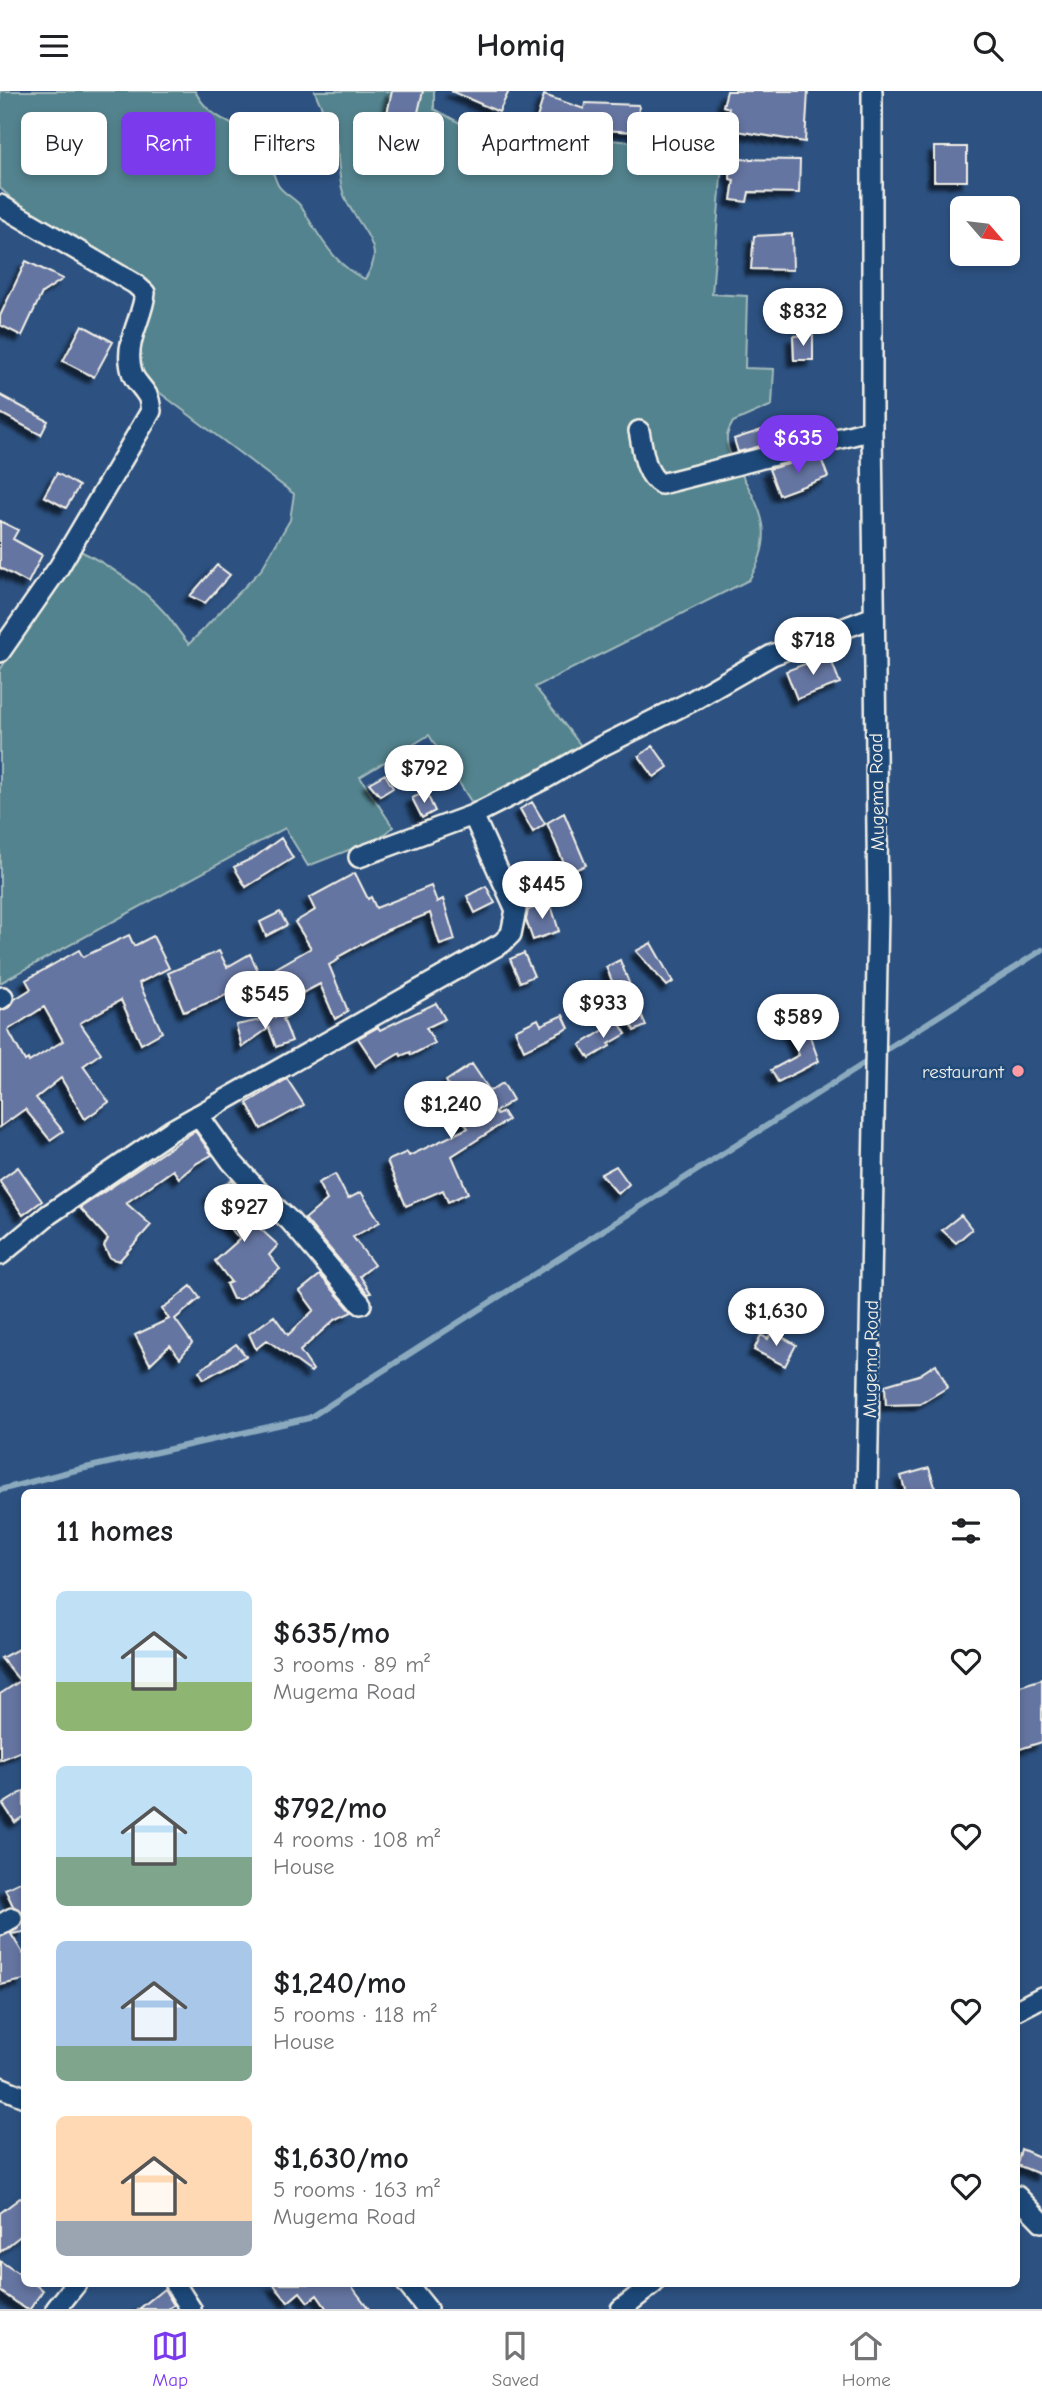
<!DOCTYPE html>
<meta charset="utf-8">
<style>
body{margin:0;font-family:"Comic Neue",sans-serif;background:#f6f6f6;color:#202124;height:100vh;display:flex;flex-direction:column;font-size:26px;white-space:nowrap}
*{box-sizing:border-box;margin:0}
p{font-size:23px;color:#757577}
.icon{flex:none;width:38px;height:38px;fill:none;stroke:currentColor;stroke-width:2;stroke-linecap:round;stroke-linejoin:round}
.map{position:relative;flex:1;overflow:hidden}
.panel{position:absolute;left:21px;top:1398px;width:999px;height:798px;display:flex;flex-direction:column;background:#fff;border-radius:10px;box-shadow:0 4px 10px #0003}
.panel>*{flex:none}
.hud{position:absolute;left:21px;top:21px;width:1001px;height:63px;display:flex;gap:14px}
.needle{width:46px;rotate:118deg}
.buttons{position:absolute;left:950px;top:105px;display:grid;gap:14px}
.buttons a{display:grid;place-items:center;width:70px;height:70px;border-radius:10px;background:#fff;box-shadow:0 4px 10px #0003;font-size:35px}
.price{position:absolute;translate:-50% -60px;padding:0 16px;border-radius:24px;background:#fff;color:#222;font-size:23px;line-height:46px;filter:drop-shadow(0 2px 4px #0008)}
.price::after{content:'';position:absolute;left:50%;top:42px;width:21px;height:16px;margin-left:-10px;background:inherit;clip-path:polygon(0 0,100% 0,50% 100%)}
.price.active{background:#7c3aed;color:#fff}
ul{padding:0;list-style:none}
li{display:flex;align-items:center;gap:21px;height:175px;padding:0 35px}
li span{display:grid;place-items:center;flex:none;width:196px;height:140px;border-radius:10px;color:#555}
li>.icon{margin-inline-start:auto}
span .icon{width:84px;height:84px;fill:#fffc;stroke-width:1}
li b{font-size:30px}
h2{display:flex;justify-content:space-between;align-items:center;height:84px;padding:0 35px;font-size:30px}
.tag{padding:0 24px;border-radius:10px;background:#fff;box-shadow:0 4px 10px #0003;font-size:24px;line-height:63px}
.tag.active{background:#7c3aed;color:#fff}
header{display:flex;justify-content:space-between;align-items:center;height:91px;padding:0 35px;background:#fff;font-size:32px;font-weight:700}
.menu{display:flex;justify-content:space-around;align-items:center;height:98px;border-top:2px solid #e0e0e0;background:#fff;font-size:19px;color:#757577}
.menu a{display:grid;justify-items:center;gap:4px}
.menu .active{color:#7c3aed}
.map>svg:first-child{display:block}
</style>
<header><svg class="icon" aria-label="menu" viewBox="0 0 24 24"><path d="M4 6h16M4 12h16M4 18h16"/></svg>Homiq<svg class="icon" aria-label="search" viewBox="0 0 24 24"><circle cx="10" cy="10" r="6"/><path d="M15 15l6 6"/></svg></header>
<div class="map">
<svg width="1042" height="2218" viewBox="0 0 1042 2218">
<defs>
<filter id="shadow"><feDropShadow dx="-6" dy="6" stdDeviation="2" flood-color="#0009"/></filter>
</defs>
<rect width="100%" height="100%" fill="#2d5282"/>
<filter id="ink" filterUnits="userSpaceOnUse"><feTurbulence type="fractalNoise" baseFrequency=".0143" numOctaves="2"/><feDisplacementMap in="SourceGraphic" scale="14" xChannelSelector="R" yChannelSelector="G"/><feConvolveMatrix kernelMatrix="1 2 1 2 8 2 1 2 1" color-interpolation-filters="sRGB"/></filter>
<g filter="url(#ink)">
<path fill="#52838e" stroke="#a3babb" stroke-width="2" d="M0 0H195C210 30 235 30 258 50 271 61 270 79 278 94 283 102 291 105 298 112 304 118 308 128 313 135 326 156 341 178 365 188 370 180 374 173 374 163 372 144 354 127 346 109 337 90 340 65 335 45 332 29 320 18 315 0H434V18L530 70 544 75 586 79 591 47 652 53 658 45 724 47 712 203 747 205 745 277 774 278 772 314 733 331C731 335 727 341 727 346 726 357 733 368 738 377 761 419 777 443 749 489L535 596 582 656 472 712 429 644 360 686 393 736 382 746 308 775 285 737 0 892V579L76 458C105 471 144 498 165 522 174 532 180 544 189 553L261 479 290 429 294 403 119 271 144 209 48 141 0 97Z"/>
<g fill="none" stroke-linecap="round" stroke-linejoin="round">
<path stroke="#8baabe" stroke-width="6" d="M0 1399 72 1380 309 1327 1042 859"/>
</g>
<path fill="#6574a1" stroke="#f4f1e8" stroke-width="2" fill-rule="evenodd" filter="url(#shadow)" d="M392 0H423L410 56 381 50Z
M451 0H509L499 21Z
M727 0H808L805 51 725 38 729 17 723 15Z
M544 4 584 18 585 12 639 14 637 41 583 38V42L537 27Z
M934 56H967V90H934Z
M731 68 800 69 799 102 749 101 747 111 731 109 734 89 730 88Z
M792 143 793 179 751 178 754 145Z
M26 170 63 188 42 202 22 245 0 234V225Z
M82 234 113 251 94 286 63 270Z
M813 244V269H794L793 245Z
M0 304 48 330 41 344 0 322Z
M790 330 795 346 738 361 734 348Z
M820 365 828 386 779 404 769 378Z
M57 382 79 395 66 417 44 405Z
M0 430 18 439 13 448 42 464 28 492 0 477Z
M217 474 230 484 205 512 190 505Z
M829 564 840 592 797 608 786 580Z
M653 655 668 676 654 686 639 665Z
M385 683 393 697 380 705 369 692Z
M426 701 435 720 422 727 412 707Z
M532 711 545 733 533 741 520 718Z
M564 722 586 774 568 782 547 732Z
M281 747 293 767 246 796 234 776 255 766Z
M355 782 368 808 371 806 376 817 431 795 437 811 443 808 455 849 440 854 430 822 387 839 338 866 339 868 329 874 348 920 335 928 320 893 303 902 299 894 264 915 252 891 311 857 295 831 315 819 309 807Z
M486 795 495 812 475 822 467 805Z
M550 811 559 840 533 849 526 829 528 819Z
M280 821 287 834 266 845 260 831Z
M129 844 134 855 153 845 169 877 139 892 162 941 141 953 121 909 80 932 101 962 83 975 109 1011 85 1028 61 987 36 1007 63 1040 50 1049 25 1018 0 1036V920L10 916 15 908 31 898 26 889 79 859 83 866ZM44 916 63 950 29 971 28 968 25 970 8 939Z
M651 852 673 891 667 895 636 860Z
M219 860 227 876 250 863 260 884 220 907 184 921 168 882Z
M524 862 534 885 520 891 510 868Z
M620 869 646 935 634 940 606 876Z
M436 912 445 928 426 937 435 952 411 964 410 961 401 965 400 962 377 976 358 947 378 936 380 939Z
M290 923 283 928 292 950 276 956 269 937 242 956 236 934Z
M563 924 569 937 524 959 515 939 538 928 541 934Z
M618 930 626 943 609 953 610 955 590 967 588 964 587 965 580 954Z
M805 932 819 970 778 991 771 979 799 964 789 939Z
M472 973 490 1000 503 992 513 1009 495 1021 497 1024 503 1021 508 1029 452 1065 468 1102 448 1111 443 1099 406 1115 387 1070 407 1061 409 1065 468 1037 459 1024 463 1022 446 990Z
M287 988 304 1014 261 1038 247 1012Z
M195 1040 212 1064 197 1072 179 1087 173 1079 126 1112 151 1134 119 1170 110 1167 104 1155 108 1148 80 1117Z
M616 1075 629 1093 618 1103 601 1083Z
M18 1076 42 1110 23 1124 0 1091V1089Z
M335 1083 348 1108 361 1101 380 1131 353 1146 374 1174 360 1185 371 1202 368 1203 305 1128 327 1109 318 1092Z
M231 1089 255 1114 245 1124 278 1154 269 1164 280 1178 240 1208H233L226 1193 231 1191 215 1170 240 1148 220 1126 225 1123 210 1105Z
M961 1124 972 1138 956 1152 942 1139Z
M320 1184 352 1221 334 1229 300 1260 313 1279 311 1281 267 1249 256 1258 249 1243 274 1225 288 1244 314 1219 300 1200Z
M191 1195 200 1207 175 1228 192 1252 180 1267 170 1254 150 1273 135 1244 169 1228 162 1218Z
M772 1240 796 1254 785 1275 754 1259 761 1244 768 1248Z
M236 1253 246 1265 204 1288 199 1280Z
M936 1273 948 1296 920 1313 886 1314 885 1294 919 1284Z
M929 1377 937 1402H906L901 1385Z
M24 1555V1659L0 1669V1603L20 1590 1 1567Z
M1042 1588V1651L1017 1659V1596Z
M24 1700V1725L15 1731 3 1713Z
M24 1789V1841L11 1843 24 1864V1889L0 1894V1846L18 1838 24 1828 22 1820 13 1815 5 1798Z
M1021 2058 1042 2067V2084L1017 2074Z
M24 2104V2142L0 2161V2122Z
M0 2170 24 2186V2193H34L43 2199 30 2218H26L0 2200Z
M273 2193H350L369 2218H327L317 2204 308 2211 300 2201 288 2211Z
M164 2198 174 2214 168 2218H139Z"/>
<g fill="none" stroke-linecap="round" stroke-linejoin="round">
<defs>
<path id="minor" d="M0 114 135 193 145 202C143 225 127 247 130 271 132 290 139 291 147 304 150 308 150 315 151 320L59 476 0 561
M639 340C643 358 644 383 661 393L872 339
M359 766 473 724 546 687 598 657 690 611 772 564 874 526
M0 908 3 906
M198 1024 231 1070 260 1102 290 1130 361 1213
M0 1164 48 1124 172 1039 502 852 511 843 516 819 473 724
M867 1402 878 820 872 339V0
M0 1834 12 1827
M1017 1919 1042 1906
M0 1996 24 2006
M1017 2105 1042 2131
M175 2193 191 2218
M407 2193 427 2218
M56 2218 76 2193
M621 2218 653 2193"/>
</defs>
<use href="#minor" stroke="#f4f1e8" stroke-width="24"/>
<use href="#minor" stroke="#1f4a7a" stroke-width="19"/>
</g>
</g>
<circle fill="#ff9aa2" stroke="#1f4a7a" stroke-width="2.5" cx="1018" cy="980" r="7"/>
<g text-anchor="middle" stroke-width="5" stroke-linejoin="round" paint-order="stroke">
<g font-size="19" fill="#f4f1e8" stroke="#1f4a7a">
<text transform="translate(876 701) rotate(-91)" y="7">Mugema Road</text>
<text transform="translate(870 1268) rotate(-89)" y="7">Mugema Road</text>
</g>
<g font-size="19" fill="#f4f1e8" stroke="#1f4a7a" text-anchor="end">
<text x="1004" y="987">restaurant</text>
</g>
</g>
</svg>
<div class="buttons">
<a><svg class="needle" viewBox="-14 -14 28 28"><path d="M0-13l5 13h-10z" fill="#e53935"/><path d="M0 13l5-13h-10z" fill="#757577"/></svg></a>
</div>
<b class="price" style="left:803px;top:257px">$832</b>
<b class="price active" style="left:798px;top:384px">$635</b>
<b class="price" style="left:813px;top:586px">$718</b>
<b class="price" style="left:424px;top:714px">$792</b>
<b class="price" style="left:542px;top:830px">$445</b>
<b class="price" style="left:265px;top:940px">$545</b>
<b class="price" style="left:603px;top:949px">$933</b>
<b class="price" style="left:798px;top:963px">$589</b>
<b class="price" style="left:451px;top:1050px">$1,240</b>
<b class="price" style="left:244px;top:1153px">$927</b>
<b class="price" style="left:776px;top:1257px">$1,630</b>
<div class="hud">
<a class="tag">Buy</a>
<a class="tag active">Rent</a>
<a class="tag">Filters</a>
<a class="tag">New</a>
<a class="tag">Apartment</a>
<a class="tag">House</a>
</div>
<section class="panel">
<h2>11 homes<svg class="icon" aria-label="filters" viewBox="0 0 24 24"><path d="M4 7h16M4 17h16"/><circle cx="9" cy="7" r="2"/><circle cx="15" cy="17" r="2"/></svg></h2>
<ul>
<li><span style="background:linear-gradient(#bfe0f5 65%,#8fb573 0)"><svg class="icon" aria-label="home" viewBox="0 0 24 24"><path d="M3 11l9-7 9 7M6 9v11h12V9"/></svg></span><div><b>$635/mo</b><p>3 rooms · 89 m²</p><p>Mugema Road</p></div><svg class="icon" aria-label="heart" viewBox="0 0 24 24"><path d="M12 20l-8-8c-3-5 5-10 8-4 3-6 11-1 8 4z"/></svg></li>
<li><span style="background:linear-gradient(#bfe0f5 65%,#7fa58c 0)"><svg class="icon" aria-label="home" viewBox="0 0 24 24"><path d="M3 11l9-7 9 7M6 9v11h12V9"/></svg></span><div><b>$792/mo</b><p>4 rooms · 108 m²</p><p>House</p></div><svg class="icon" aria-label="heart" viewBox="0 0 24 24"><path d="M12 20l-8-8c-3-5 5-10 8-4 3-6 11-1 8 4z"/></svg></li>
<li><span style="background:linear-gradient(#a9c7e8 75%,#7fa58c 0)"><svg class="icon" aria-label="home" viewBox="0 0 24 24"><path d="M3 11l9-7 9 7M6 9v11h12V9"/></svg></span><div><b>$1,240/mo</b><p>5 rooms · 118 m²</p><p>House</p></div><svg class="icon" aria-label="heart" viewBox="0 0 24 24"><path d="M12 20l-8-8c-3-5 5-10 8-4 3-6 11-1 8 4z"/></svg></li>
<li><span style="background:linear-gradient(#ffd9b3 75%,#9aa5b1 0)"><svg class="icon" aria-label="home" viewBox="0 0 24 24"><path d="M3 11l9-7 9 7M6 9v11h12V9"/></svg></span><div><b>$1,630/mo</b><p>5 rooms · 163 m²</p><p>Mugema Road</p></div><svg class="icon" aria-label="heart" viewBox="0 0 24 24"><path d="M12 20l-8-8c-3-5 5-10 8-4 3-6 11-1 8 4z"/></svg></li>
</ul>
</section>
</div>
<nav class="menu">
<a class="active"><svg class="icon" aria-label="map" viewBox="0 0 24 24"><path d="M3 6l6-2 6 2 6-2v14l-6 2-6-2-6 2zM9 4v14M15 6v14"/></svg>Map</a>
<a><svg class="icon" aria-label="saved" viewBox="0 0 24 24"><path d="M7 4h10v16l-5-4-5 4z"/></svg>Saved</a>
<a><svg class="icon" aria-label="home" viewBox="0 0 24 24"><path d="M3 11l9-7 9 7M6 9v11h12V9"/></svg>Home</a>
</nav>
